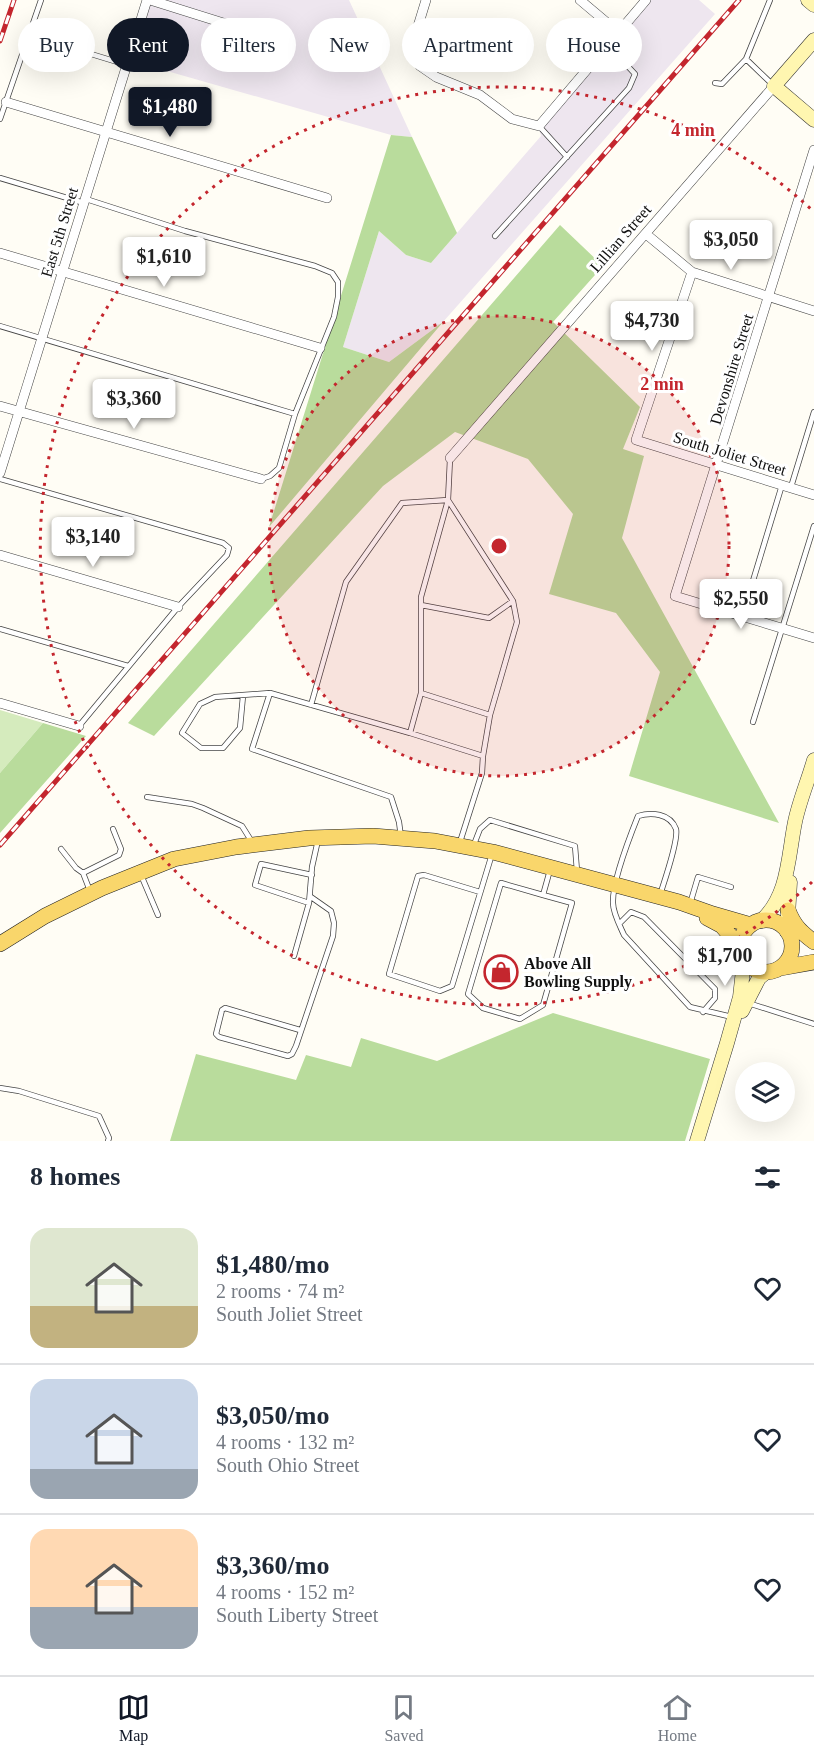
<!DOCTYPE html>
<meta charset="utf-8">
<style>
body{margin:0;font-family:"Times New Roman",serif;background:#f6f6f7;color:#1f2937;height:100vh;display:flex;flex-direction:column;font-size:22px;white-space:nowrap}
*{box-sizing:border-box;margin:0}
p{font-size:20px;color:#747a83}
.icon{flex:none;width:33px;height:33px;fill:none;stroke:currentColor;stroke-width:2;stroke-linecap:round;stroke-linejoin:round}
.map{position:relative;height:1141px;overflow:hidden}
.drawer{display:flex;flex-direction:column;background:#fff;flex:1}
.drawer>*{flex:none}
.hud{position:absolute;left:18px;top:18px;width:778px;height:54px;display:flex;gap:12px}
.controls{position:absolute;left:735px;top:1062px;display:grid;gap:12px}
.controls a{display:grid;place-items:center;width:60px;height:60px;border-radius:50%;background:#fff;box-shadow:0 6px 24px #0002;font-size:30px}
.price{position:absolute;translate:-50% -51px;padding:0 14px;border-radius:6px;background:#fff;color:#222;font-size:20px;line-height:39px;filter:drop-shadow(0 2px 3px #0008)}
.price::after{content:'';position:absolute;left:50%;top:36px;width:18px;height:14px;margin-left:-9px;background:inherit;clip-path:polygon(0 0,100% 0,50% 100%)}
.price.current{background:#111827;color:#fff}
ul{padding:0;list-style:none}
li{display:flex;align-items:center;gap:18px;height:150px;padding:0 30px}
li+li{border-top:2px solid #e0e1e3}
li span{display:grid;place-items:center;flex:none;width:168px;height:120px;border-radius:18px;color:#555}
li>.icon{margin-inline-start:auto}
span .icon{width:72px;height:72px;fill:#fffc;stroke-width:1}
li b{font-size:26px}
h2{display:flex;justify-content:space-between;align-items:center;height:72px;padding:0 30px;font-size:26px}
.pill{padding:0 21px;border-radius:27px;background:#fff;box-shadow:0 6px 24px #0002;font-size:21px;line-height:54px}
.pill.current{background:#111827;color:#fff}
.dock{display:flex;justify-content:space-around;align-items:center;height:84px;border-top:2px solid #e0e1e3;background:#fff;font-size:16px;color:#747a83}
.dock a{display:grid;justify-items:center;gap:3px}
.dock .current{color:#111827}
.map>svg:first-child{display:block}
</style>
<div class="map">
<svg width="814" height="1141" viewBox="0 0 814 1141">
<rect width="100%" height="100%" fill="#fffdf5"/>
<path fill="#eee6ef" d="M150 0H349L412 137 391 135 132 61Z
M649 0H699L715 14 443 322 389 362 343 347 379 231 406 255 431 263 541 136 537 122Z"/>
<path fill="#d5ebbd" d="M0 710 43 723 0 773Z"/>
<path fill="#b9dc9c" d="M391 135 412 137 457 233 431 263 406 255 379 231 343 347 389 362 443 322 269 527Z
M560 225 603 266 553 322 640 407 623 449 644 456 622 538 779 823 629 776 660 672 616 613 549 594 573 514 528 459 455 432 383 486 154 736 128 723Z
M43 723 86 736 0 833V773Z
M553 1013 710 1059 685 1141H170L196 1054 296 1080 306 1055 351 1067 361 1038 437 1061Z"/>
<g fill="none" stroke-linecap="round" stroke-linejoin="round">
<defs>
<path id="lane" d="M29 35 127 65
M746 59 772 84
M715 83 722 84 746 59 770 0
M0 119 41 0
M539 126 567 157
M0 178 84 203
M86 199 185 231 315 266 332 273 338 282V297L334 317 295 414 279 468 270 476 261 479
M495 236 629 88 635 74 608 45
M0 326 295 414
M450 459 448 500 513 601 517 622 490 715 483 756 482 773 460 842
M0 479 223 543 229 548 227 555 178 607 79 726
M791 487 814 412
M421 605 489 618 513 601
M742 617 782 485
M0 629 128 666
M270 693 252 749 391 797 399 822 401 837
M421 693 490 715
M243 696 240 728 223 748H201L182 733 200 704 215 697 270 693 410 733
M311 705 346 582 402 503 448 500 421 597V693L410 733 483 756
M753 722 814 526
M147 797 192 804 203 808 242 826 252 842
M473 847 480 829 490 820 575 846 577 871
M61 849 76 868 83 873
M141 875 158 915
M312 875 261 864 255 885 309 903 312 867 318 840
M90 891 83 873 119 855 121 849 113 829
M480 892 424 875 418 876 389 974 440 991 452 986 492 854
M543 895 501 883 468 994 483 1008 520 1019 543 1005 572 903 543 895 550 870
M660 895C664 882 679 840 676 829 670 813 651 812 638 816 630 836 612 882 613 903 613 913 620 926 624 935L690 1007 732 1017
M690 904 698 877 731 887
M619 924 631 912 644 917 715 989V998L703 1012
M294 956 309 903
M748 1003 814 1024
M300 1030 225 1008 222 1010 216 1034 219 1037 288 1056 292 1054 296 1046 333 936 334 923 331 911 311 897
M0 1088 19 1091 99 1116 109 1138 108 1141"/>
<path id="street" d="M150 0 287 43
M426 0 411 49 420 66 436 77 480 95 512 119 539 126 646 0
M580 0 618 32
M6 102 327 198
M814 150 675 596 814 638
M646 234 692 272 814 311
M0 253 320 348
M692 272 636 440 814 495
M0 406 261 479
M450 458 774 86
M0 473 147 0
M0 555 178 607
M0 703 79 726"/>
<path id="secondary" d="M808 0 814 5
M814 40 774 86 814 120
M761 921C789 896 788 856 795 822 799 802 808 781 814 760
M787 932 790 882
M742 1011 759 978 765 973
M697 1141 727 1043 740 997 744 961"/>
<path id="primary" d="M788 910C794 926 801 932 814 942
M707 918 722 926 740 947
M740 946a26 26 0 1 1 52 0a26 26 0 1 1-52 0Z
M0 944 45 916 102 888 174 859 236 847 309 838 373 836 435 841 493 852 679 902 713 914 751 925
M781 968 814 962"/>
</defs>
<use href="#lane" stroke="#444" stroke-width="6"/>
<use href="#street" stroke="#444" stroke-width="10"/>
<use href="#secondary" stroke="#333" stroke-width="15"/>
<use href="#primary" stroke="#222" stroke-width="16"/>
<use href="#lane" stroke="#fff" stroke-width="4.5"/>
<use href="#street" stroke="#fff" stroke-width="9"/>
<use href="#secondary" stroke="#fff6b0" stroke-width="14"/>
<use href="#primary" stroke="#f9d66b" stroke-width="15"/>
<defs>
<path id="rail" d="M0 41 14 0
M0 845 739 0"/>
</defs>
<use href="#rail" stroke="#c4262e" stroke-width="5"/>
<use href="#rail" stroke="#fff" stroke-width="3" stroke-dasharray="9" stroke-linecap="butt"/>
</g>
<circle cx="499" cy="546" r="230" fill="#c4262e" fill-opacity=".12"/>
<g fill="none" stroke="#c4262e" stroke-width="3" stroke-dasharray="3 6">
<circle cx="499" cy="546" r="230"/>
<path d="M812 882A459 459 0 1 1 812 210"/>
</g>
<defs>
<symbol id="shop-ring" viewBox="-11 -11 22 22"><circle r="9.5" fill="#fff" stroke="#c4262e" stroke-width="1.5"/><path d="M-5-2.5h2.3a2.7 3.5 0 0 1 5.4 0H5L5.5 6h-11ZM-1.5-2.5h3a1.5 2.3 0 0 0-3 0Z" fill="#c4262e"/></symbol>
</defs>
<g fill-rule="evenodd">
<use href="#shop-ring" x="482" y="953" width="38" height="38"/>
</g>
<g text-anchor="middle" stroke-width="6" stroke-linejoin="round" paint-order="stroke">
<g font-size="16" fill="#111" stroke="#fff">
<text transform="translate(59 232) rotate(-73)" y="6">East 5th Street</text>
<text transform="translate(620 238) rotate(-49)" y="6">Lillian Street</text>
<text transform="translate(731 369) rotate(-73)" y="6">Devonshire Street</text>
<text transform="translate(730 453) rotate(17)" y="6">South Joliet Street</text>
</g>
<g font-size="16" font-weight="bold" fill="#111" stroke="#fff" text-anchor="start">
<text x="524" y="969">Above All<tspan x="524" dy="18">Bowling Supply</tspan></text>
</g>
</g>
<circle cx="499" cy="546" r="9" fill="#c4262e" stroke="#fff" stroke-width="3"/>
<g font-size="18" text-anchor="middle" font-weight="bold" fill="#c4262e" stroke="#fff" stroke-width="6" stroke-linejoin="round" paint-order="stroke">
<text x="693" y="136">4 min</text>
<text x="662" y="390">2 min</text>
</g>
</svg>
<div class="controls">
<a><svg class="icon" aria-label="layers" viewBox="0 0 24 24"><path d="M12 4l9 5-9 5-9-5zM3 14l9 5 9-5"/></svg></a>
</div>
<b class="price current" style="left:170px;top:138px">$1,480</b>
<b class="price" style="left:731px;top:271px">$3,050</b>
<b class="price" style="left:164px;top:288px">$1,610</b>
<b class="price" style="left:652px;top:352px">$4,730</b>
<b class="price" style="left:134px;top:430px">$3,360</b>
<b class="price" style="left:93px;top:568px">$3,140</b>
<b class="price" style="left:741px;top:630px">$2,550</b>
<b class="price" style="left:725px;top:987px">$1,700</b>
<div class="hud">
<a class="pill">Buy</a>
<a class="pill current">Rent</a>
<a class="pill">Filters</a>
<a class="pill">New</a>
<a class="pill">Apartment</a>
<a class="pill">House</a>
</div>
</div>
<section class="drawer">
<h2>8 homes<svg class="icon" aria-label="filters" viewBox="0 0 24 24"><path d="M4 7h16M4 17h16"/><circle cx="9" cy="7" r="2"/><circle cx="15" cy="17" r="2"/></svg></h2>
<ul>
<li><span style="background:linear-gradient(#dfe7d0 65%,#c2b280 0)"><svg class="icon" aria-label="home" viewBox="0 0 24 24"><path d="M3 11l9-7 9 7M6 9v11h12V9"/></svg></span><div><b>$1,480/mo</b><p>2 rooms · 74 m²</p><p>South Joliet Street</p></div><svg class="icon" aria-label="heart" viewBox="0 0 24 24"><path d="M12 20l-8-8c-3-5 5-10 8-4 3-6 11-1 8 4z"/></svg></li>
<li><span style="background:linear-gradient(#c9d6e8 75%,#9aa5b1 0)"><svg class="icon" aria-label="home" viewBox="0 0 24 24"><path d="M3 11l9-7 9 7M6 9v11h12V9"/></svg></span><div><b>$3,050/mo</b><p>4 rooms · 132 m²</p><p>South Ohio Street</p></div><svg class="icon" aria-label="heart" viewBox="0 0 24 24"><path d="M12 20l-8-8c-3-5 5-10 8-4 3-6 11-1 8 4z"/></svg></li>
<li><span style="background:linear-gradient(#ffd9b3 65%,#9aa5b1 0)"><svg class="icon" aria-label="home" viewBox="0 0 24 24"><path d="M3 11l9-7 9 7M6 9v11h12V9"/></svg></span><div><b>$3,360/mo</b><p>4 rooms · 152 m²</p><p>South Liberty Street</p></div><svg class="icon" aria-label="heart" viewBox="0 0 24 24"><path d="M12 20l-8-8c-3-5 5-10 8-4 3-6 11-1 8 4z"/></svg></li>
</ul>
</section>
<nav class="dock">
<a class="current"><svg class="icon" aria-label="map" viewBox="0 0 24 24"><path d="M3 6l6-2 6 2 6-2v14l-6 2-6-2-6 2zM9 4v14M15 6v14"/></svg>Map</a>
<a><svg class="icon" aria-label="saved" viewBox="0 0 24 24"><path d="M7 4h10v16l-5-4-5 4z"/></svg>Saved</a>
<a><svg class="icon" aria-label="home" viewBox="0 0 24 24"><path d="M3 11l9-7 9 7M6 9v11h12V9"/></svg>Home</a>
</nav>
